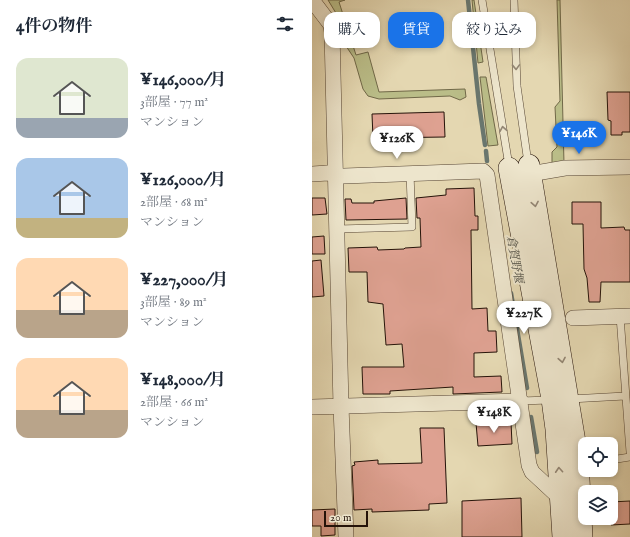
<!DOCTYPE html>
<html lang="ja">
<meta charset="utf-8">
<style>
body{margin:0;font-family:"IM FELL English","Noto Serif JP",serif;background:#f2f2f3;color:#1f2937;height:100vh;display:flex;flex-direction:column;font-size:15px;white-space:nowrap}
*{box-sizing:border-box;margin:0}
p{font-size:13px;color:#747a83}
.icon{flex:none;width:22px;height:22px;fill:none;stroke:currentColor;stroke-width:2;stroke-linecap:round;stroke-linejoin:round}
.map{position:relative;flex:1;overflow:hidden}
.details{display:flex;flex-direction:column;background:#fff;width:312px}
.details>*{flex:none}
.guide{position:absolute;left:12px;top:12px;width:246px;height:36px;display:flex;gap:8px}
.buttons{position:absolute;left:266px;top:437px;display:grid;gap:8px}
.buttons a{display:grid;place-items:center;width:40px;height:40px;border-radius:8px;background:#fff;box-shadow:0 2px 6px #0003;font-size:20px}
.scale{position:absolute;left:12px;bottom:10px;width:44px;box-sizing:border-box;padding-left:4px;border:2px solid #251309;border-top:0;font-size:11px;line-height:14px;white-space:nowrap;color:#251309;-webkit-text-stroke:3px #ede5cc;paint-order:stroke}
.price{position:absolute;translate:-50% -34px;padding:0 9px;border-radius:14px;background:#fff;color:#222;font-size:13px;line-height:26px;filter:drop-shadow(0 1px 2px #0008)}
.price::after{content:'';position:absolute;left:50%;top:24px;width:12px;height:9px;margin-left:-6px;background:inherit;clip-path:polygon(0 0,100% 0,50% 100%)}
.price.selected{background:#1a73e8;color:#fff}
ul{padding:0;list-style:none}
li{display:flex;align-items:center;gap:12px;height:100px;padding:0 16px}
li span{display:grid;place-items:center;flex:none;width:112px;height:80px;border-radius:12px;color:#555}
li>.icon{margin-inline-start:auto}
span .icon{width:48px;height:48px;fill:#fffc;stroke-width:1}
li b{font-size:17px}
h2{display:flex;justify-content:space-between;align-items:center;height:48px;padding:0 16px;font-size:17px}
.chip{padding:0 14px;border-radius:12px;background:#fff;box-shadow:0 2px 6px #0003;font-size:14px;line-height:36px}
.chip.selected{background:#1a73e8;color:#fff}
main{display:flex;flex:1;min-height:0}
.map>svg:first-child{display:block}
</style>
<main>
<section class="details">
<h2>4件の物件<svg class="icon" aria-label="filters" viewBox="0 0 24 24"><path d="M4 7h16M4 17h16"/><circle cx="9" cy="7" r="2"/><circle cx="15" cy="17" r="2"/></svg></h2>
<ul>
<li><span style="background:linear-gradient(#dfe7d0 75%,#9aa5b1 0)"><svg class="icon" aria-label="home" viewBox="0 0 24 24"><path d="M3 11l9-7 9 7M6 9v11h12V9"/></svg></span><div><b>¥146,000/月</b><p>3部屋 · 77 m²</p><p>マンション</p></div></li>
<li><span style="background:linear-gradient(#a9c7e8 75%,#c2b280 0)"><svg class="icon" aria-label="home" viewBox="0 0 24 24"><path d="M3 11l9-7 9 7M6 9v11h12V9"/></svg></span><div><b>¥126,000/月</b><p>2部屋 · 68 m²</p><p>マンション</p></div></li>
<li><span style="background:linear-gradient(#ffd9b3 65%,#b9a48a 0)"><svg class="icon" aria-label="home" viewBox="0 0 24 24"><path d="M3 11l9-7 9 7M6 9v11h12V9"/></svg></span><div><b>¥227,000/月</b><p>3部屋 · 89 m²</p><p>マンション</p></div></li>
<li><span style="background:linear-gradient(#ffd9b3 65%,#b9a48a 0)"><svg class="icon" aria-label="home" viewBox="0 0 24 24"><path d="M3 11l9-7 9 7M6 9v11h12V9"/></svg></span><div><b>¥148,000/月</b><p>2部屋 · 66 m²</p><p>マンション</p></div></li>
</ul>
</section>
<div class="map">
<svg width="318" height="537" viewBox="0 0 318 537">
<rect width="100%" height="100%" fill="#e4d7b1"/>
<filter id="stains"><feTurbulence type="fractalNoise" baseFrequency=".005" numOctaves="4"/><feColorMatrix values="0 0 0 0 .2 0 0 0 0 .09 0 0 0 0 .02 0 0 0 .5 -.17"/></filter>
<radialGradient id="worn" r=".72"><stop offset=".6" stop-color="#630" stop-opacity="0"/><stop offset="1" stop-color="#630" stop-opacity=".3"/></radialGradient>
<path fill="#babd88" stroke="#706848" d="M16 0H33L27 2 44 55 56 52 67 92 153 89 154 97 148 100 138 96 67 99 56 96 51 89 42 58 32 43 30 23Z
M160 0H162L171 62 166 63Z
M245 0H248L252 164 240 165V152L245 147 243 107 248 101Z
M168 77H174L186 145 176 146Z"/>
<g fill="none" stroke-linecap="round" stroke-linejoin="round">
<path stroke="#69766e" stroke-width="4.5" d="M156 0 167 104 173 145
M174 151 175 161
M199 293 215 388
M219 417 225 452"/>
</g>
<path fill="#dea191" stroke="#251309" d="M295 92H318V132H310V135H299V121L296 120Z
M132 112 133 137 61 138 60 114Z
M162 188 163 216H166V230H159L160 309 175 308 176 331H184L185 352 162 353V377L189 376 190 392 141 394V387L78 391V394H51L50 367H92L90 344 74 345 71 304 56 302 55 272H37L36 248 65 247 66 250 92 249 93 248 109 247 108 218H105L104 198 134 195V189Z
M0 198H13L15 214 0 215Z
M94 198 95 219 34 220 33 199H39L40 203H62V201Z
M260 202H289V228L312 227 313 230H318V282H289L288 302H277L275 278 272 269 271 224H260Z
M12 236 13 254H0V237Z
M9 260 12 296 0 297V261Z
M199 422 200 444 166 446 164 423Z
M108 428H132L135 503 117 504V510L60 512V509L42 510 40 466 43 465 42 462 66 460V464L110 463Z
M209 498 210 537H150V501Z
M318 501V524L299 525V502Z
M23 509V535L9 536V526H0V510Z"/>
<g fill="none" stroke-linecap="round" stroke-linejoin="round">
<defs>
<path id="lane" d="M170 0 197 166
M202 0 205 86 216 163
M26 229 100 227 98 173
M308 316 318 452
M258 399 313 396
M209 401 237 400
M299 460 318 457"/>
<path id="street" d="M0 0 19 25 20 32 29 406 34 537
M0 174 16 173 32 176 171 171 175 175 217 465 220 472 248 498 249 503
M218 174 253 168 318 167
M261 318 318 316
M0 407 209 401"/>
<path id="secondary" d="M217 165 266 460 270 537
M197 168 240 399 244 429 251 537"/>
</defs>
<use href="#lane" stroke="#543" stroke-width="8"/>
<use href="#street" stroke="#543" stroke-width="16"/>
<use href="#secondary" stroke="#251309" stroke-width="22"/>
<use href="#lane" stroke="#ede5cc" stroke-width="7"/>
<use href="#street" stroke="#ede5cc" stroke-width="15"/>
<use href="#secondary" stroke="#ede5cc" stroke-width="21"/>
</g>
<defs><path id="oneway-chevron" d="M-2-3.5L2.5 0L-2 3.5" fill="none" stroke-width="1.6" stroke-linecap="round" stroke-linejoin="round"/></defs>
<g stroke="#938674">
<use href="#oneway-chevron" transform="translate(204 67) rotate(88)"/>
<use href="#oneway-chevron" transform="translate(191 129) rotate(-100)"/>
<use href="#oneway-chevron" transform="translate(223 204) rotate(80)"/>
<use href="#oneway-chevron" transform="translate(250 360) rotate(80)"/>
<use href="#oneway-chevron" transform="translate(247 470) rotate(-94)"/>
</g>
<g text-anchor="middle" stroke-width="3.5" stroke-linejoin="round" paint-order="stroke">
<g font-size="12" font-style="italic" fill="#4d4d44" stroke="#ede5cc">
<text transform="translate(203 259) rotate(80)" y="4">倉賀野堰</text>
</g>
</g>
<rect width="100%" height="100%" filter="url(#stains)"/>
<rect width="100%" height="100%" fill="url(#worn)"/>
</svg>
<div class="buttons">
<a><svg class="icon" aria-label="locate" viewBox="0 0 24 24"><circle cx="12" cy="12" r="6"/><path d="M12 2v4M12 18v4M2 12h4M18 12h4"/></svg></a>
<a><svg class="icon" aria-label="layers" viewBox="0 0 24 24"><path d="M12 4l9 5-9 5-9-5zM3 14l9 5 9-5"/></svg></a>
</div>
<div class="scale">20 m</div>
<b class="price selected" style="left:267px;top:155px">¥146K</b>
<b class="price" style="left:85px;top:160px">¥126K</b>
<b class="price" style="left:212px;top:335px">¥227K</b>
<b class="price" style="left:182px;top:434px">¥148K</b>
<div class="guide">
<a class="chip">購入</a>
<a class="chip selected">賃貸</a>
<a class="chip">絞り込み</a>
</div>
</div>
</main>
